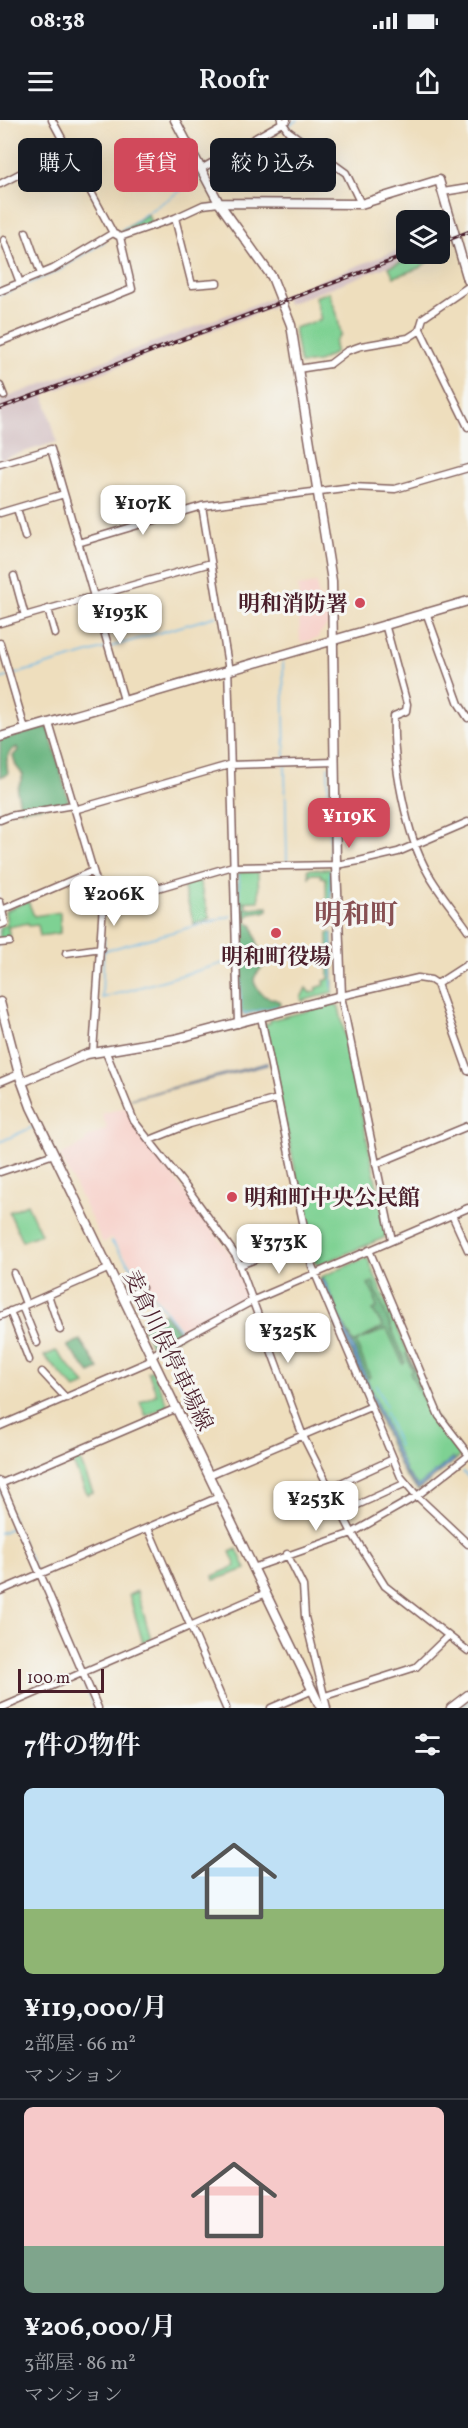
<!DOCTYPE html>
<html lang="ja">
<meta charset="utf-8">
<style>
body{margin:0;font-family:Vollkorn,"Noto Serif JP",serif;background:#20242c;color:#f1f3f6;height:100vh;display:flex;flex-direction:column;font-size:22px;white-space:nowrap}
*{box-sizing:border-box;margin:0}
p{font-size:20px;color:#9ea1a6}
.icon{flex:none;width:33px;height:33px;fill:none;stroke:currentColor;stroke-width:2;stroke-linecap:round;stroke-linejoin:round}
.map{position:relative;height:1588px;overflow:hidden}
.details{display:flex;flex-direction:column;background:#171b24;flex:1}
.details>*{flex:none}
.hud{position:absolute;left:18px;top:18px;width:432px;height:54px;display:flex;gap:12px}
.fabs{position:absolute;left:396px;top:90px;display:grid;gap:12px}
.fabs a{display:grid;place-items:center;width:54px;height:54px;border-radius:9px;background:#171b24;box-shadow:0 6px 24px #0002;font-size:30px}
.scale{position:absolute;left:18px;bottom:15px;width:86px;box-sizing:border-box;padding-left:6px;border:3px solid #4a1f2b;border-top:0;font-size:16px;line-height:21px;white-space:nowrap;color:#4a1f2b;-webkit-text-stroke:4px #f6f6f2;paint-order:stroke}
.price{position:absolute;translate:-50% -51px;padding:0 14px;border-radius:12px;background:#fff;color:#222;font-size:20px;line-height:39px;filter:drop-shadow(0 2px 3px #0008)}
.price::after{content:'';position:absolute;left:50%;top:36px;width:18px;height:14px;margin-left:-9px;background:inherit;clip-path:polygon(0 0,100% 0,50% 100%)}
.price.selected{background:#d1495b;color:#fff}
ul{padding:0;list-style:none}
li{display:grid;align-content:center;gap:12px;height:318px;padding:0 24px}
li+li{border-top:2px solid #363941}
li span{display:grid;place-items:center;height:186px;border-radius:9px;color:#555}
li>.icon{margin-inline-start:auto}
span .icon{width:108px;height:108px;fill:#fffc;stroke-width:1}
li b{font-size:26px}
h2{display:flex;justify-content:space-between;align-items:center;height:72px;padding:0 24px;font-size:26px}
.tag{padding:0 21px;border-radius:9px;background:#171b24;box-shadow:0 6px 24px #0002;font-size:21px;line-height:54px}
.tag.selected{background:#d1495b;color:#fff}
.status{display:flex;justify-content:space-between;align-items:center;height:42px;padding:0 30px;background:#171b24;direction:ltr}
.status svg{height:16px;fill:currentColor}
header{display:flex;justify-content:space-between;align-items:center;height:78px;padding:0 24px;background:#171b24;font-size:27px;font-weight:600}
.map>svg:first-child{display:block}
</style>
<div class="status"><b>08:38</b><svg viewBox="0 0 49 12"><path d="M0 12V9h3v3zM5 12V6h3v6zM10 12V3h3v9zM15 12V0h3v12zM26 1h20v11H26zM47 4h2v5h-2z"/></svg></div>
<header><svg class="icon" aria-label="menu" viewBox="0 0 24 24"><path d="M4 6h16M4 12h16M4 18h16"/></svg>Roofr<svg class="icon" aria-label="share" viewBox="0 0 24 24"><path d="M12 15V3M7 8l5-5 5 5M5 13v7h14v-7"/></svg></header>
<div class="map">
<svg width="468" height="1588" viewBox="0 0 468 1588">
<rect width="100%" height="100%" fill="#f6f6f2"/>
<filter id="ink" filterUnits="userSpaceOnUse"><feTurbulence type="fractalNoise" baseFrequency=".0167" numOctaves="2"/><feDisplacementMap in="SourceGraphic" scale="12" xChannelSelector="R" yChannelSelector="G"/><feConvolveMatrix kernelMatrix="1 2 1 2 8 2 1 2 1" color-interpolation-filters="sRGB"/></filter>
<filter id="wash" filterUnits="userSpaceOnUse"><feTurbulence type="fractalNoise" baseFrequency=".008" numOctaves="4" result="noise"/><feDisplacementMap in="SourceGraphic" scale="24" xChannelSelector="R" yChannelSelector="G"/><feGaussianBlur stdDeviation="1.35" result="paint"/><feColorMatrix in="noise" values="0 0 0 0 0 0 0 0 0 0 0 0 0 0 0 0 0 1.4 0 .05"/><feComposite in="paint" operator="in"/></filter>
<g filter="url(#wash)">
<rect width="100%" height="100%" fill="#eedebd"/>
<path fill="#f7d0c9" d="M317 463 318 478 329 477V504L320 513 318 518 300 523 298 466Z
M126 987 133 1002 229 1132 249 1177 188 1214 183 1211 111 1118 103 1123 60 1035 85 1023 86 1019 107 1008 102 994Z"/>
<path fill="#d2bec1" d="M406 127V134H420L287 184 284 174Z
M277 176 281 184 44 275 57 322 0 339V280Z"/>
<path fill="#7ed193" stroke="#64785f" stroke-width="1.5" d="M148 94 151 103 121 112Z
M422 134H435L436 136 419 148 394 157 389 147Z
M329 172 337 194 341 215 335 221V233L318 242 300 244 294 208 321 200 315 177Z
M308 749H329L331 752 332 807 327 804 326 758 321 757V754H310L309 758Z
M242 752H258L259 781 238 782V754Z
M199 760 210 799 194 804 183 765Z
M28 781 34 796 60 792V813L40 816 38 805 29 806 28 803 8 807 10 819 0 822V807L7 805 5 791Z
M328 813H332L333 872 302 881 301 878 306 868 310 873 316 871V868L325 865 324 861 329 859Z
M335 884 339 887 387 1113 384 1118 319 1145 315 1143 264 904 270 903V900Z
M27 1084 41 1114 22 1121 9 1092Z
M365 1138 368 1139 435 1297 463 1334 418 1370 405 1356 394 1334 320 1160 321 1157Z
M56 1231 86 1265 75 1269 44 1236Z
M152 1250 168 1286 146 1296 140 1282 157 1274 148 1252Z
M77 1333 93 1372 87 1374 70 1337Z
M237 1429 246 1449 214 1460 213 1456 236 1446 230 1432Z
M137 1471 151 1519 143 1523 129 1475Z"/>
<path fill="#66b37d" stroke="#586954" stroke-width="1.5" d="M48 607 69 682 21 690 17 671 23 655 16 646 13 636 18 630 17 627C5 633 6 642 8 654L0 657V620Z
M238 782H246V788L268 787V791L251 794 246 799 248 803 253 806 261 837H271C262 853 242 855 264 876L280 881 281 885 244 895 241 892Z
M373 1162 405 1242 403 1244 387 1209 359 1220 356 1223 370 1257 366 1258 344 1205 354 1223 383 1207 373 1190 377 1188 375 1180 376 1179 368 1164Z
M164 1193 182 1216 153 1230 143 1209Z
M80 1220 99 1249 90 1253 67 1226Z
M407 1233 435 1298 462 1334 461 1336 433 1302 410 1252 412 1250 406 1234Z"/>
<path fill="#6fbae8" stroke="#5c6c8a" stroke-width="1.5" d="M267 943V945L130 979Z
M324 1159 406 1352 418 1366 453 1338 455 1340 418 1369 403 1351 321 1160Z"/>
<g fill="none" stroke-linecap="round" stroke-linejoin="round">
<path stroke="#6fbae8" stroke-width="1.5" d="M298 0 288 5 291 9 335 40
M209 52 281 9
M120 111 201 57
M0 175 56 152 105 121
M110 527 217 496
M283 540 285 640
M12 555 106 528
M0 559 8 557
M285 646 287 742
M328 647 330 737
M330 751 331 804
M239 754 241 892 244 894 277 886
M331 813 332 870
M104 817 102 878 231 841
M104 831 231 796
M0 1022 35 1006
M111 1121 183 1214
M376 1265 386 1286
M385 1291 399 1326
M463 1352 468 1357
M0 1369 14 1402
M17 1410 36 1452
M0 1413 16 1406
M39 1460 47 1478
M48 1481 78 1551
M81 1557 94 1588
M460 1588 468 1582"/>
</g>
</g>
<g filter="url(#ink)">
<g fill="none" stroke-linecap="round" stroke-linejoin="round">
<defs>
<path id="street" d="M52 0 113 113
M281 0 288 11 346 53 361 84
M201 49 287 0
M0 64 67 29
M443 72 468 68
M175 98 192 165 217 163
M26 112 41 154
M4 120 20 163
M0 171 53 149 113 113 120 117 175 98 203 85 219 83
M420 209 468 307
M0 222 132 169 120 117
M298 249 330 244 347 231 361 226 408 218 419 211 423 198 468 167
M0 266 4 276
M0 344 51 329 124 580
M202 386 228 545 238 904
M17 388 25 417
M0 393 64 374
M78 423 202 386 352 367 395 369 468 348
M14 456 25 496
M48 489 55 514
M426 492 459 584 468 598
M0 503 211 443
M385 504 407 584 406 591 394 596C392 639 406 716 428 753 439 773 455 791 468 810
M0 523 25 609
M49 603 103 784 93 932
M74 690 229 645 335 642
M0 700 10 696 73 685
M233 747 336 745 359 741 398 732 468 702
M0 782 5 803 0 805
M103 784 233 746
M2 790 93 751
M0 823 10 822
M66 833 101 828
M437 864 468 844
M261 897 312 1146 401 1357 417 1376 468 1424
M105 930 134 1001 189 1071 236 1136 303 1316 352 1413 385 1466 468 1531
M0 962 19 954
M150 1020 190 1004 277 979
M376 1044 468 1006
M0 1052 54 1034
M452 1095 468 1130
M392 1120 341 876 418 858 431 860 437 864 468 951
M369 1130 439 1296 468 1334
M240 1145 258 1138
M14 1153 26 1184
M48 1175 60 1210
M124 1179 142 1168
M22 1186 37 1223
M10 1191 29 1240
M0 1196 110 1148
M42 1252 66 1278
M0 1306 148 1242 156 1233 254 1180 468 1088
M209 1355 370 1287
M0 1361 98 1588
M0 1364 177 1288
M330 1368 393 1339
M342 1392 406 1363
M148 1408 226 1588
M287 1434 303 1466 305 1497 327 1588
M253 1448 352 1413 417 1376 468 1336
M0 1471 219 1377
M325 1576 416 1547 448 1516
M1 1588 266 1473
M271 1588 313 1570"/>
<path id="secondary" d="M219 83 361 84 439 60 468 160
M0 617 468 481
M0 882 19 954 31 987 321 1588
M22 962 87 934 175 919 341 876 336 745 332 461 291 205 272 157 219 83 175 0
M451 1588 468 1575"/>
</defs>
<use href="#street" stroke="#83625e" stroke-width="9"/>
<use href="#secondary" stroke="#83625e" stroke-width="11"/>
<use href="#street" stroke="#fff" stroke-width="6"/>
<use href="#secondary" stroke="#fff" stroke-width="8"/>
<defs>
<path id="rail" d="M440 123 468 112
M0 288 410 134"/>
</defs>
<use href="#rail" stroke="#4a1f2b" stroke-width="4"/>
<use href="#rail" stroke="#f6f6f2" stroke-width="1.5" stroke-dasharray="4.5" stroke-linecap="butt"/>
</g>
</g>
<g fill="#d1495b" stroke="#f6f6f2" stroke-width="2">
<circle cx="360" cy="483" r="6"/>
<circle cx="276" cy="813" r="6"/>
<circle cx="232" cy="1077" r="6"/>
</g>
<g text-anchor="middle" stroke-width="6" stroke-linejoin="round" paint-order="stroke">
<g font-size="22" font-weight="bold" fill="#4a1f2b" stroke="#f6f6f2" text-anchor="end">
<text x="348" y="491">明和消防署</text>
<text x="276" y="844" text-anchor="middle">明和町役場</text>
<text x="244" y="1085" text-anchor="start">明和町中央公民館</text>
</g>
<g font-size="22" fill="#4a1f2b" stroke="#f6f6f2">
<text transform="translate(169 1230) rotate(64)" y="8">麦倉川俣停車場線</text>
</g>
<g font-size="28" font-weight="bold" fill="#875053" stroke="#f6f6f2">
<text x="356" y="804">明和町</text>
</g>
</g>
</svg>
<div class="fabs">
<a><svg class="icon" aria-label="layers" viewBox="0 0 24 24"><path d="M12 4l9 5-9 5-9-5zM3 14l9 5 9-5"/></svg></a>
</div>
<div class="scale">100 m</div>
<b class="price" style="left:143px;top:416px">¥107K</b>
<b class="price" style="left:120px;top:525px">¥193K</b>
<b class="price selected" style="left:349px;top:729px">¥119K</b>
<b class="price" style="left:114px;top:807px">¥206K</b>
<b class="price" style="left:279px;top:1155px">¥373K</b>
<b class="price" style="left:288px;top:1244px">¥325K</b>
<b class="price" style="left:316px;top:1412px">¥253K</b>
<div class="hud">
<a class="tag">購入</a>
<a class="tag selected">賃貸</a>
<a class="tag">絞り込み</a>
</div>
</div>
<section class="details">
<h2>7件の物件<svg class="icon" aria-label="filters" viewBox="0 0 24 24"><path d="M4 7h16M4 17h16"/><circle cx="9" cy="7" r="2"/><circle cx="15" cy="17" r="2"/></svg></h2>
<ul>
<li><span style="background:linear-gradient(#bfe0f5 65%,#8fb573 0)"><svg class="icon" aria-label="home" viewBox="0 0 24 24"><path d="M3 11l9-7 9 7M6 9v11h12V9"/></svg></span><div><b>¥119,000/月</b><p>2部屋 · 66 m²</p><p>マンション</p></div></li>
<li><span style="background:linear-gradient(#f6c9c9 75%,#7fa58c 0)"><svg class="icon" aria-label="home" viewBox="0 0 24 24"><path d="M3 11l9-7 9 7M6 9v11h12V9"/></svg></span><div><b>¥206,000/月</b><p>3部屋 · 86 m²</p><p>マンション</p></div></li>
</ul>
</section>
